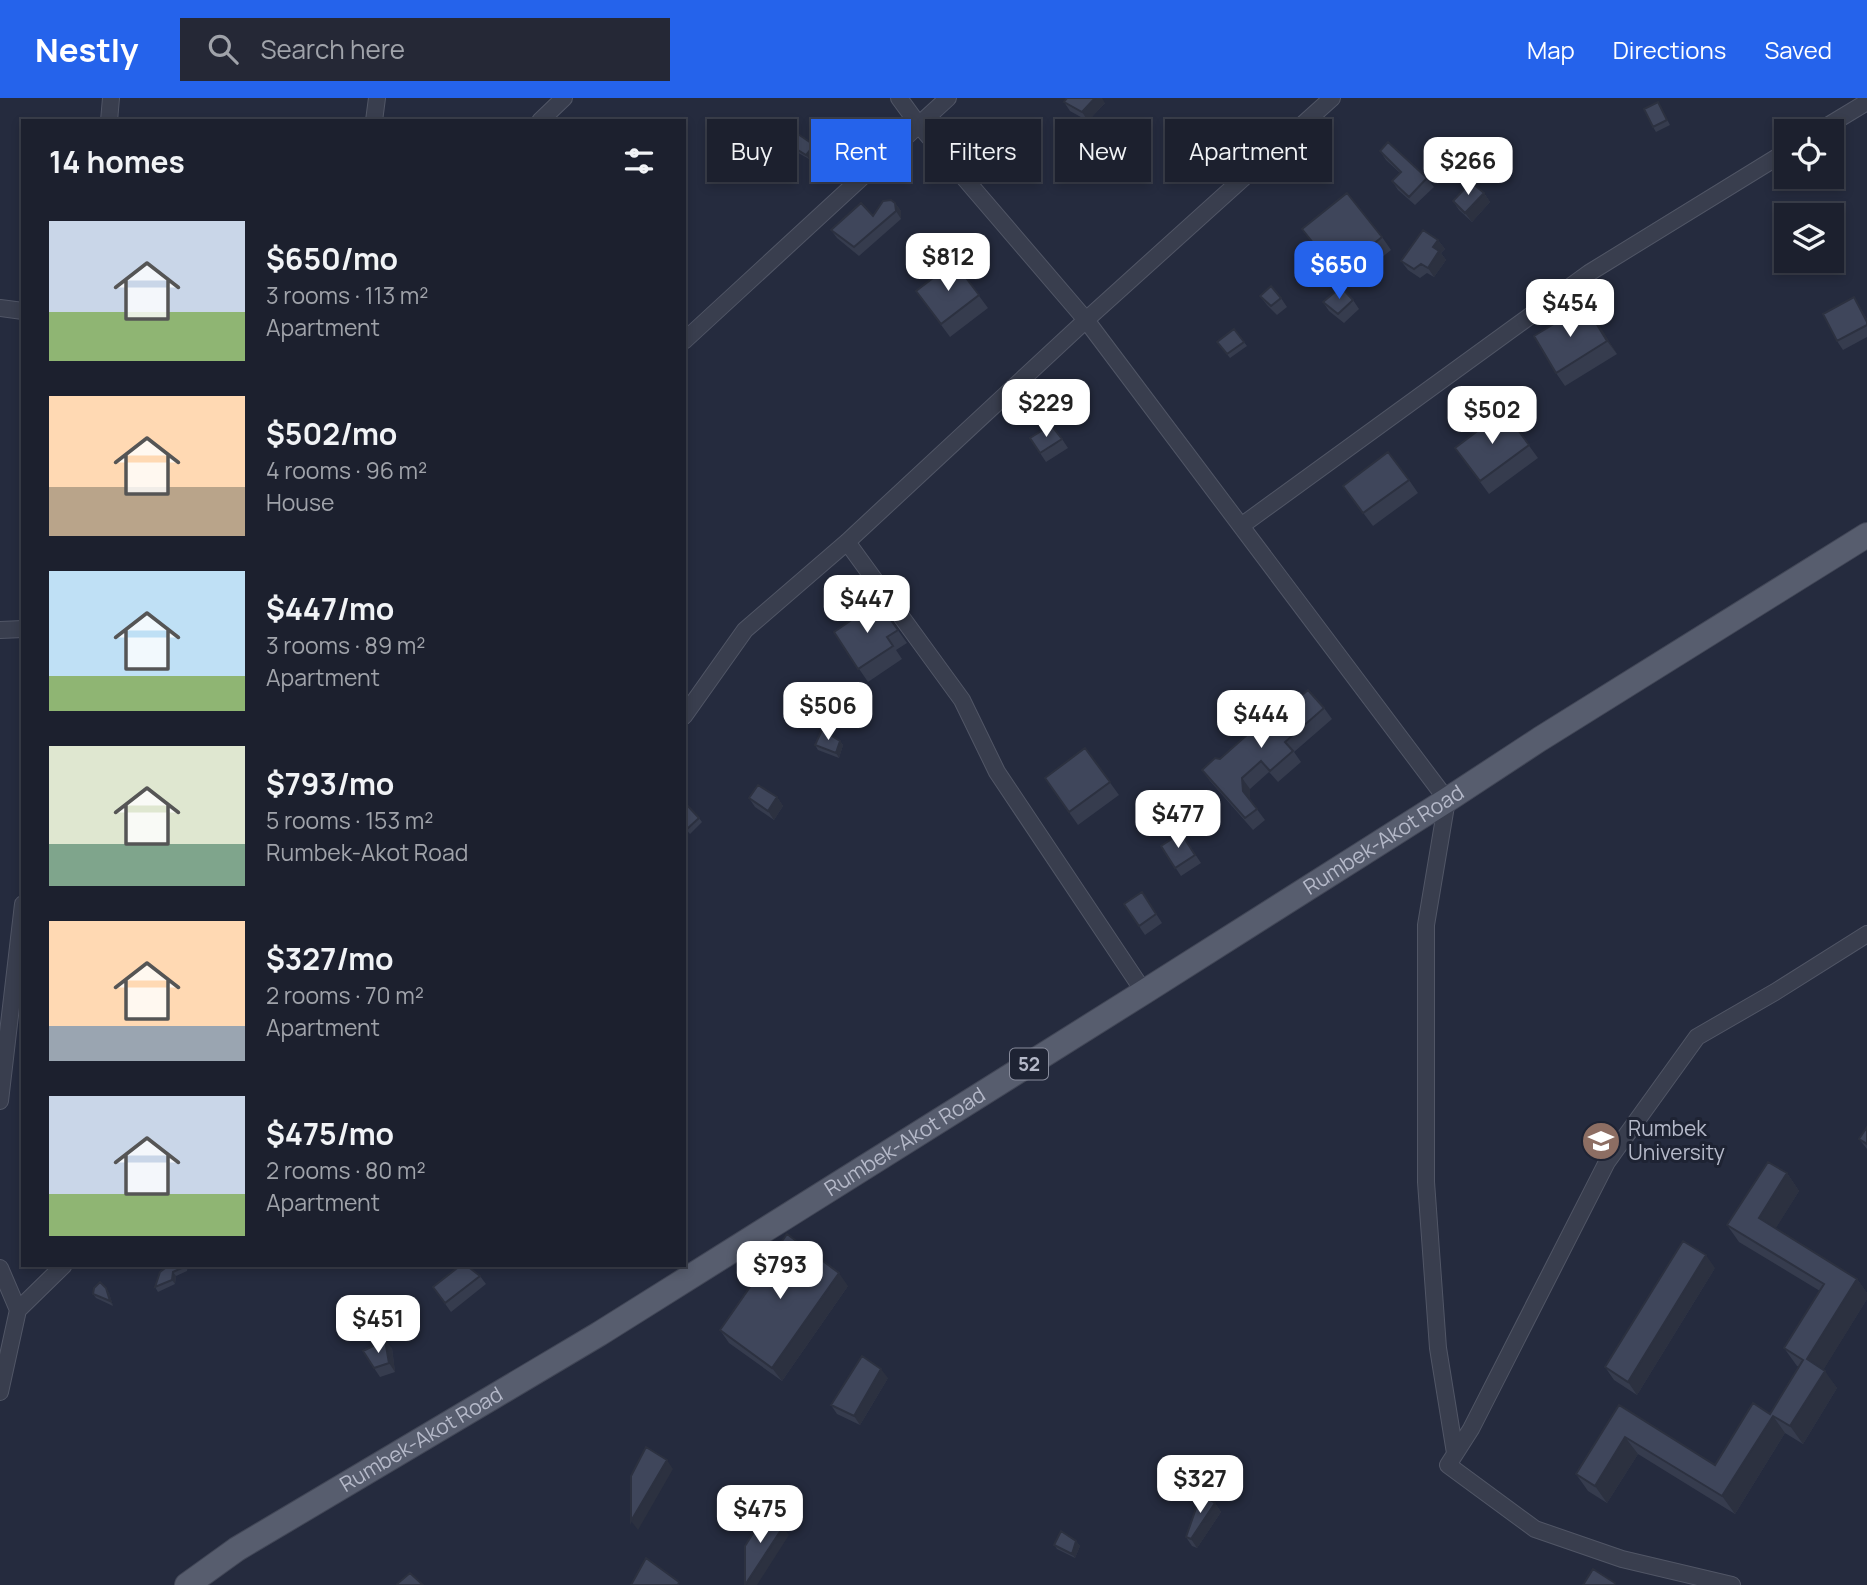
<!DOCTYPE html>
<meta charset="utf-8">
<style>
body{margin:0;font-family:Manrope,sans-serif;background:#252836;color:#f1f3f6;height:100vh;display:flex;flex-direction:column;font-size:26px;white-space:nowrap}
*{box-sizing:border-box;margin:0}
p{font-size:23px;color:#a0a3aa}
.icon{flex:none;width:38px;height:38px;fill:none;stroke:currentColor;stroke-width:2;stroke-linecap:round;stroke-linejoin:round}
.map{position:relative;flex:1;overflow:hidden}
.details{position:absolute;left:21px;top:21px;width:665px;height:1148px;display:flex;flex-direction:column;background:#1c202e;border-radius:0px;box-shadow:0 4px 10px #0003,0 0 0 2px #3a3e4a}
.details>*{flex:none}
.banner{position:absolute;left:707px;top:21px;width:665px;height:63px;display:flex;gap:14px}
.controls{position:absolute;left:1774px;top:21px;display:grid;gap:14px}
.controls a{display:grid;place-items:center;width:70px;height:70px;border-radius:0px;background:#1c202e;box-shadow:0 4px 10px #0003,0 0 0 2px #3a3e4a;font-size:35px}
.price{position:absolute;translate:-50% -60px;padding:0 16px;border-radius:14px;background:#fff;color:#222;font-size:23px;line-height:46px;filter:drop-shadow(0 2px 4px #0008)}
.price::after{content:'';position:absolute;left:50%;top:42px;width:21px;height:16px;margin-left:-10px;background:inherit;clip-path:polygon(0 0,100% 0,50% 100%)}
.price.current{background:#2563eb;color:#fff}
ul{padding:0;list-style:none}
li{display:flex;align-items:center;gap:21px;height:175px;padding:0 28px}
li span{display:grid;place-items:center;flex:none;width:196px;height:140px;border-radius:0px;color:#555}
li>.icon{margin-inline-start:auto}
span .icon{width:84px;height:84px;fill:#fffc;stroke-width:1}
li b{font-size:30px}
h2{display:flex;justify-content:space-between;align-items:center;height:84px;padding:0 28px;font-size:30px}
.tag{padding:0 24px;border-radius:0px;background:#1c202e;box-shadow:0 4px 10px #0003,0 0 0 2px #3a3e4a;font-size:24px;line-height:63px}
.tag.current{background:#2563eb;color:#fff}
header{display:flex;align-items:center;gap:42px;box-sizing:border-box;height:98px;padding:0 35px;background:#2563eb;color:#fff}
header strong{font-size:33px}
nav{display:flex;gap:38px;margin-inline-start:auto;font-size:24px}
.search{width:490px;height:63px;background:#252836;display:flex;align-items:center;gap:18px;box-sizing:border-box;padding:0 24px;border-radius:0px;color:#a0a3aa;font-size:26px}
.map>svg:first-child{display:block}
</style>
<header>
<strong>Nestly</strong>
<div class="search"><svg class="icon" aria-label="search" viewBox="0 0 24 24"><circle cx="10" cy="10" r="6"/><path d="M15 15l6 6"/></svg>Search here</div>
<nav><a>Map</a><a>Directions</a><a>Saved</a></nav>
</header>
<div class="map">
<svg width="1867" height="1487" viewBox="0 0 1867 1487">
<rect width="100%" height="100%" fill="#252b3e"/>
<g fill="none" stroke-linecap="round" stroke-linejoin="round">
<defs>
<path id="minor" d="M899 0 918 26 1086 222 1447 702 1426 827V1084L1438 1250 1455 1355
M109 23 111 0
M374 23 377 0
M540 23 564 0
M1819 33 1867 4
M0 210 23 213
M684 243 948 0
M1241 428 1589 175 1787 53
M847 444 962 602 997 674 1144 894
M0 532 23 531
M684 618 745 532 847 444 1086 222 1332 0
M0 1003 23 806
M0 1170 18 1212
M0 1294 18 1212 64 1167
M1732 1487 1622 1461 1535 1431 1448 1367 1471 1331 1607 1064 1697 939 1775 894 1867 836"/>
<g id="primary">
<path id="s1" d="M187 1487 237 1451 599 1236 1144 894 1447 702 1540 641 1867 437"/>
</g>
</defs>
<use href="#minor" stroke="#515666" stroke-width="18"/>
<use href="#primary" stroke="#424757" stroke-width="26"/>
<use href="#minor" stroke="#393e4e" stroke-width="16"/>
<use href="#primary" stroke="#575d6e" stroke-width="24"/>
</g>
<path fill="#363c4e" d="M1064 4 1105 5 1088 23 1070 13Z
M1658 4 1670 27 1656 34 1653 29Z
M785 44 817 51 809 61 788 49Z
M1380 53 1427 80 1434 89 1415 107 1398 92 1392 83 1400 75 1386 62Z
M1484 95 1490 104 1472 124 1459 112 1453 103Z
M895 105 901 113V121L859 158 837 140 831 132 873 118Z
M1302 131 1382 139 1391 152 1346 188Z
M1438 142 1445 151 1441 155 1446 162 1434 179 1427 175 1420 180 1408 172 1401 163Z
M954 164 988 210 950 239 916 193Z
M1260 198 1281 200 1287 209 1277 217 1267 207Z
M1854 199 1867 221V239L1843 252 1837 243Z
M1353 202 1359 211 1344 225 1329 213 1323 204Z
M1585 207 1617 256 1565 288 1556 275Z
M1234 231 1247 248 1230 260 1217 244Z
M1504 313 1538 360 1489 396 1455 350Z
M1062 341 1068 350 1046 364 1040 355Z
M1409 382 1418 395 1373 428 1343 388Z
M878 504 907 545 896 552 902 561 868 584 834 534Z
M1324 610 1332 621 1294 654 1301 664 1278 684 1269 674 1250 691V702L1265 722 1253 732 1210 683 1202 672 1220 661 1280 616Z
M840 643 843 647 839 660 818 652 815 647Z
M1085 650 1119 697 1078 727 1045 680Z
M777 699 783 708 774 722 755 709 749 700Z
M684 707 699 720 702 724 690 736 684 729Z
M1181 735 1201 765 1181 778 1161 748Z
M1142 794 1162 825 1145 837 1124 806Z
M1867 1029V1051L1859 1041Z
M1787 1075 1799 1093 1775 1131 1857 1181 1867 1195V1201L1823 1272 1837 1290 1803 1346 1785 1335 1735 1416 1638 1356 1607 1405 1588 1393 1576 1376 1619 1307 1715 1367 1770 1316 1799 1269 1797 1268 1784 1250 1820 1193 1739 1144 1727 1127Z
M169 1167H188L187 1173 176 1178 175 1186 158 1194 155 1189Z
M1715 1170 1637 1297 1614 1282 1605 1269Z
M480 1178 486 1186 451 1214 433 1189Z
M848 1188 782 1283 729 1245 720 1232Z
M106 1190 109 1195 113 1208 96 1200 93 1196Z
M392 1250 395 1274 380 1279 374 1270Z
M888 1280 860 1327 837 1316 831 1307Z
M1215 1405 1221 1414 1197 1450 1192 1448 1186 1439Z
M1076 1443 1080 1448 1075 1460 1057 1451 1054 1447Z"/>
<path fill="#2c3140" d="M1095 0H1102L1105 5 1088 23 1082 14Z
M814 47 817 51 809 61 806 57Z
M1484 95 1490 104 1472 124 1465 115Z
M895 105 901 113V121L896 113Z
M1438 142 1445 151 1441 155 1446 162 1434 179 1428 170 1433 149Z
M1854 199 1867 221V224Z
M1585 207 1595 220 1617 256 1607 243Z
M840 643 843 647 839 660 836 655Z
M1242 680 1250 691V704L1243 693Z
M777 699 783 708 774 722 768 713Z
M1787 1075 1799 1093 1771 1138 1759 1120Z
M1706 1157 1715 1170 1637 1297 1628 1284Z
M173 1174 176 1178 175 1186 172 1182Z
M839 1175 848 1188 782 1283 772 1270Z
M1857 1181 1867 1195V1201L1819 1279 1807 1261Z
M106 1190 109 1195 113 1208 110 1203Z
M385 1242 392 1250 395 1274 389 1265Z
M881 1271 888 1280 860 1327 854 1318Z
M1825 1273 1837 1290 1803 1346 1790 1328Z
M1773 1318 1785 1335 1735 1416 1722 1398Z
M1625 1339 1638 1356 1607 1405 1595 1388Z
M667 1362 673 1371 638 1432 631 1423Z
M1215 1405 1221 1414 1197 1450 1191 1441Z
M783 1429 789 1437 757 1487H746Z
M1076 1443 1080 1448 1075 1460 1072 1456Z"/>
<path fill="#3f465b" stroke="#2c3140" stroke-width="2" d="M1067 0H1095L1082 14 1064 4Z
M1658 4 1667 22 1653 29 1644 11Z
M795 34 814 47 806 57 785 44Z
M1388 44 1427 80 1409 99 1392 83 1401 74 1380 53Z
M1471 84 1484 95 1465 115 1453 103Z
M1347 95 1382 139 1337 175 1302 131Z
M891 102 895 105 896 113 854 149 831 132 861 105 873 118 883 103Z
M1423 132 1438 142 1433 149 1439 153 1428 170 1421 166 1414 171 1401 163Z
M954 164 979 197 941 226 916 193Z
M1271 188 1281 200 1271 208 1260 198Z
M1341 189 1353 202 1338 216 1323 204Z
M1854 199 1867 224V227L1837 243 1823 216Z
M1585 207 1607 243 1556 275 1534 238Z
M1234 231 1244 244 1227 256 1217 244Z
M1504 313 1529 347 1480 383 1455 350Z
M1051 327 1062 341 1040 355 1030 340Z
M1388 354 1409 382 1363 415 1343 388Z
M878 504 898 532 887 539 893 548 858 571 834 534Z
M1308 592 1324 610 1285 644 1293 653 1270 673 1261 663 1242 680 1243 693 1257 711 1245 720 1202 672 1215 660 1220 661 1276 611 1280 616Z
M822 632 840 643 836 655 815 647Z
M1085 650 1110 684 1069 714 1045 680Z
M758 687 777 699 768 713 749 700Z
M686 706 699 720 687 731 684 728V707Z
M1181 735 1195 757 1175 770 1161 748Z
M1142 794 1156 816 1139 828 1124 806Z
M1867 1029V1046L1859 1041Z
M23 1039V1049L20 1047V1041Z
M1768 1064 1787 1075 1759 1120 1857 1181 1807 1261 1825 1273 1790 1328 1773 1318 1722 1398 1625 1339 1595 1388 1576 1376 1619 1307 1715 1367 1753 1305 1770 1316 1803 1262 1784 1250 1824 1186 1727 1127Z
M787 1136 839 1175 772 1270 720 1232Z
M1683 1143 1706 1157 1628 1284 1605 1269Z
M169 1167H184V1169L173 1174 172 1182 155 1189 160 1174Z
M461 1167H466L480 1178 445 1205 433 1189Z
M100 1184 106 1190 110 1203 93 1196 94 1190Z
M385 1242 389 1265 374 1270 363 1253Z
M862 1258 881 1271 854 1318 831 1307Z
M646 1349 667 1362 631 1423V1378Z
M1201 1396 1215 1405 1191 1441 1186 1439Z
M764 1418 783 1429 745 1487V1448Z
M1061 1433 1076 1443 1072 1456 1054 1447Z
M646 1460 679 1484 678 1487H631Z
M1593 1471 1615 1485 1614 1487H1583Z
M410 1475 423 1487H398L397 1486Z"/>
<defs>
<symbol id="university-disc" viewBox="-11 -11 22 22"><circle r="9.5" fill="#8d6e63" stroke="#1e2333"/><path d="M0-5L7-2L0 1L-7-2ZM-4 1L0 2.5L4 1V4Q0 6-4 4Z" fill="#fff"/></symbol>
</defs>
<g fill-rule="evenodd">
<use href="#university-disc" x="1579" y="1021" width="44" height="44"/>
</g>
<g text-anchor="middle" stroke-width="6" stroke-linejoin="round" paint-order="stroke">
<rect fill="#1e2333" stroke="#888c9c" stroke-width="2" x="1010" y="950.5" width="38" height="31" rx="5"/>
<g font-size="19" font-weight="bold" fill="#b5b9c9">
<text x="1029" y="973">52</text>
</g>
<g font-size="21" fill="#b5b9c9" stroke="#1e2333">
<text dy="7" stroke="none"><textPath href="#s1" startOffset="1410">Rumbek-Akot Road</textPath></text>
<text dy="7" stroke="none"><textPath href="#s1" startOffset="844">Rumbek-Akot Road</textPath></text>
<text dy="7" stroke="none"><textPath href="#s1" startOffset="276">Rumbek-Akot Road</textPath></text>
</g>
<g font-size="21" fill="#b5b9c9" stroke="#1e2333" text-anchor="start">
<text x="1628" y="1038">Rumbek<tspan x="1628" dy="24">University</tspan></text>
</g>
</g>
</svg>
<div class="controls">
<a><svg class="icon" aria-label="locate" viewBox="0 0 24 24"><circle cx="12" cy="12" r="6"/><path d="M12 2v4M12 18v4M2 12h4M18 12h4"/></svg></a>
<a><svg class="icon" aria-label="layers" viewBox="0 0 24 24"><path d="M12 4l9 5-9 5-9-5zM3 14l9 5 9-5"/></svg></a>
</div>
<b class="price" style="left:1468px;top:99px">$266</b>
<b class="price" style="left:948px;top:195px">$812</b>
<b class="price current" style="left:1339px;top:203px">$650</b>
<b class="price" style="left:1570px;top:241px">$454</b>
<b class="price" style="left:1046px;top:341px">$229</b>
<b class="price" style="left:1492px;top:348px">$502</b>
<b class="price" style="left:867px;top:537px">$447</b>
<b class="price" style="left:828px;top:644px">$506</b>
<b class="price" style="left:1261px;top:652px">$444</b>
<b class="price" style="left:1178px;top:752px">$477</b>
<b class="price" style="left:780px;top:1203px">$793</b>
<b class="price" style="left:378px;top:1257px">$451</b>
<b class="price" style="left:1200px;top:1417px">$327</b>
<b class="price" style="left:760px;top:1447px">$475</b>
<div class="banner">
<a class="tag">Buy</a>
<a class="tag current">Rent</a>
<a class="tag">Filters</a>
<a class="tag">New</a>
<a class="tag">Apartment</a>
</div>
<section class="details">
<h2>14 homes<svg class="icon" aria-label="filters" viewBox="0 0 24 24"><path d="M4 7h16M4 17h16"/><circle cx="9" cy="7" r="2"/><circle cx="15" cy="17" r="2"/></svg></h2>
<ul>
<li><span style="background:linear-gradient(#c9d6e8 65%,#8fb573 0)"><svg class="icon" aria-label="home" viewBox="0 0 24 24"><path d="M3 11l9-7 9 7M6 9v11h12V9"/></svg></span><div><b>$650/mo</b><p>3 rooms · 113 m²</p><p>Apartment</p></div></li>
<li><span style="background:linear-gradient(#ffd9b3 65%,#b9a48a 0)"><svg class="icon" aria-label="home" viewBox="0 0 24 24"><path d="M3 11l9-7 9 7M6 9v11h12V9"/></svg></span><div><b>$502/mo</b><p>4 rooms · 96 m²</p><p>House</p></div></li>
<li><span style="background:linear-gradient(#bfe0f5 75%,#8fb573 0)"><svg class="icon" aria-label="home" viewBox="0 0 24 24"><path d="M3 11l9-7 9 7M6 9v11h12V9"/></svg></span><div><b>$447/mo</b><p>3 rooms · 89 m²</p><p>Apartment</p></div></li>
<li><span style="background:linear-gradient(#dfe7d0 70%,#7fa58c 0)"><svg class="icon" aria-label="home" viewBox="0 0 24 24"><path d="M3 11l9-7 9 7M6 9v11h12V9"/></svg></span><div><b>$793/mo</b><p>5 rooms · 153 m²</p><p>Rumbek-Akot Road</p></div></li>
<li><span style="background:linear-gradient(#ffd9b3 75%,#9aa5b1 0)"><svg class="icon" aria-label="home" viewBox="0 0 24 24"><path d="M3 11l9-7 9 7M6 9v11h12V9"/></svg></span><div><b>$327/mo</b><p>2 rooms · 70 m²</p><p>Apartment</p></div></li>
<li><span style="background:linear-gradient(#c9d6e8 70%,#8fb573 0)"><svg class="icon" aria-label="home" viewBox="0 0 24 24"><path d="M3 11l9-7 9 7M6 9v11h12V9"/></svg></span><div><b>$475/mo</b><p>2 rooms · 80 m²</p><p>Apartment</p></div></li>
</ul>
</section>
</div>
